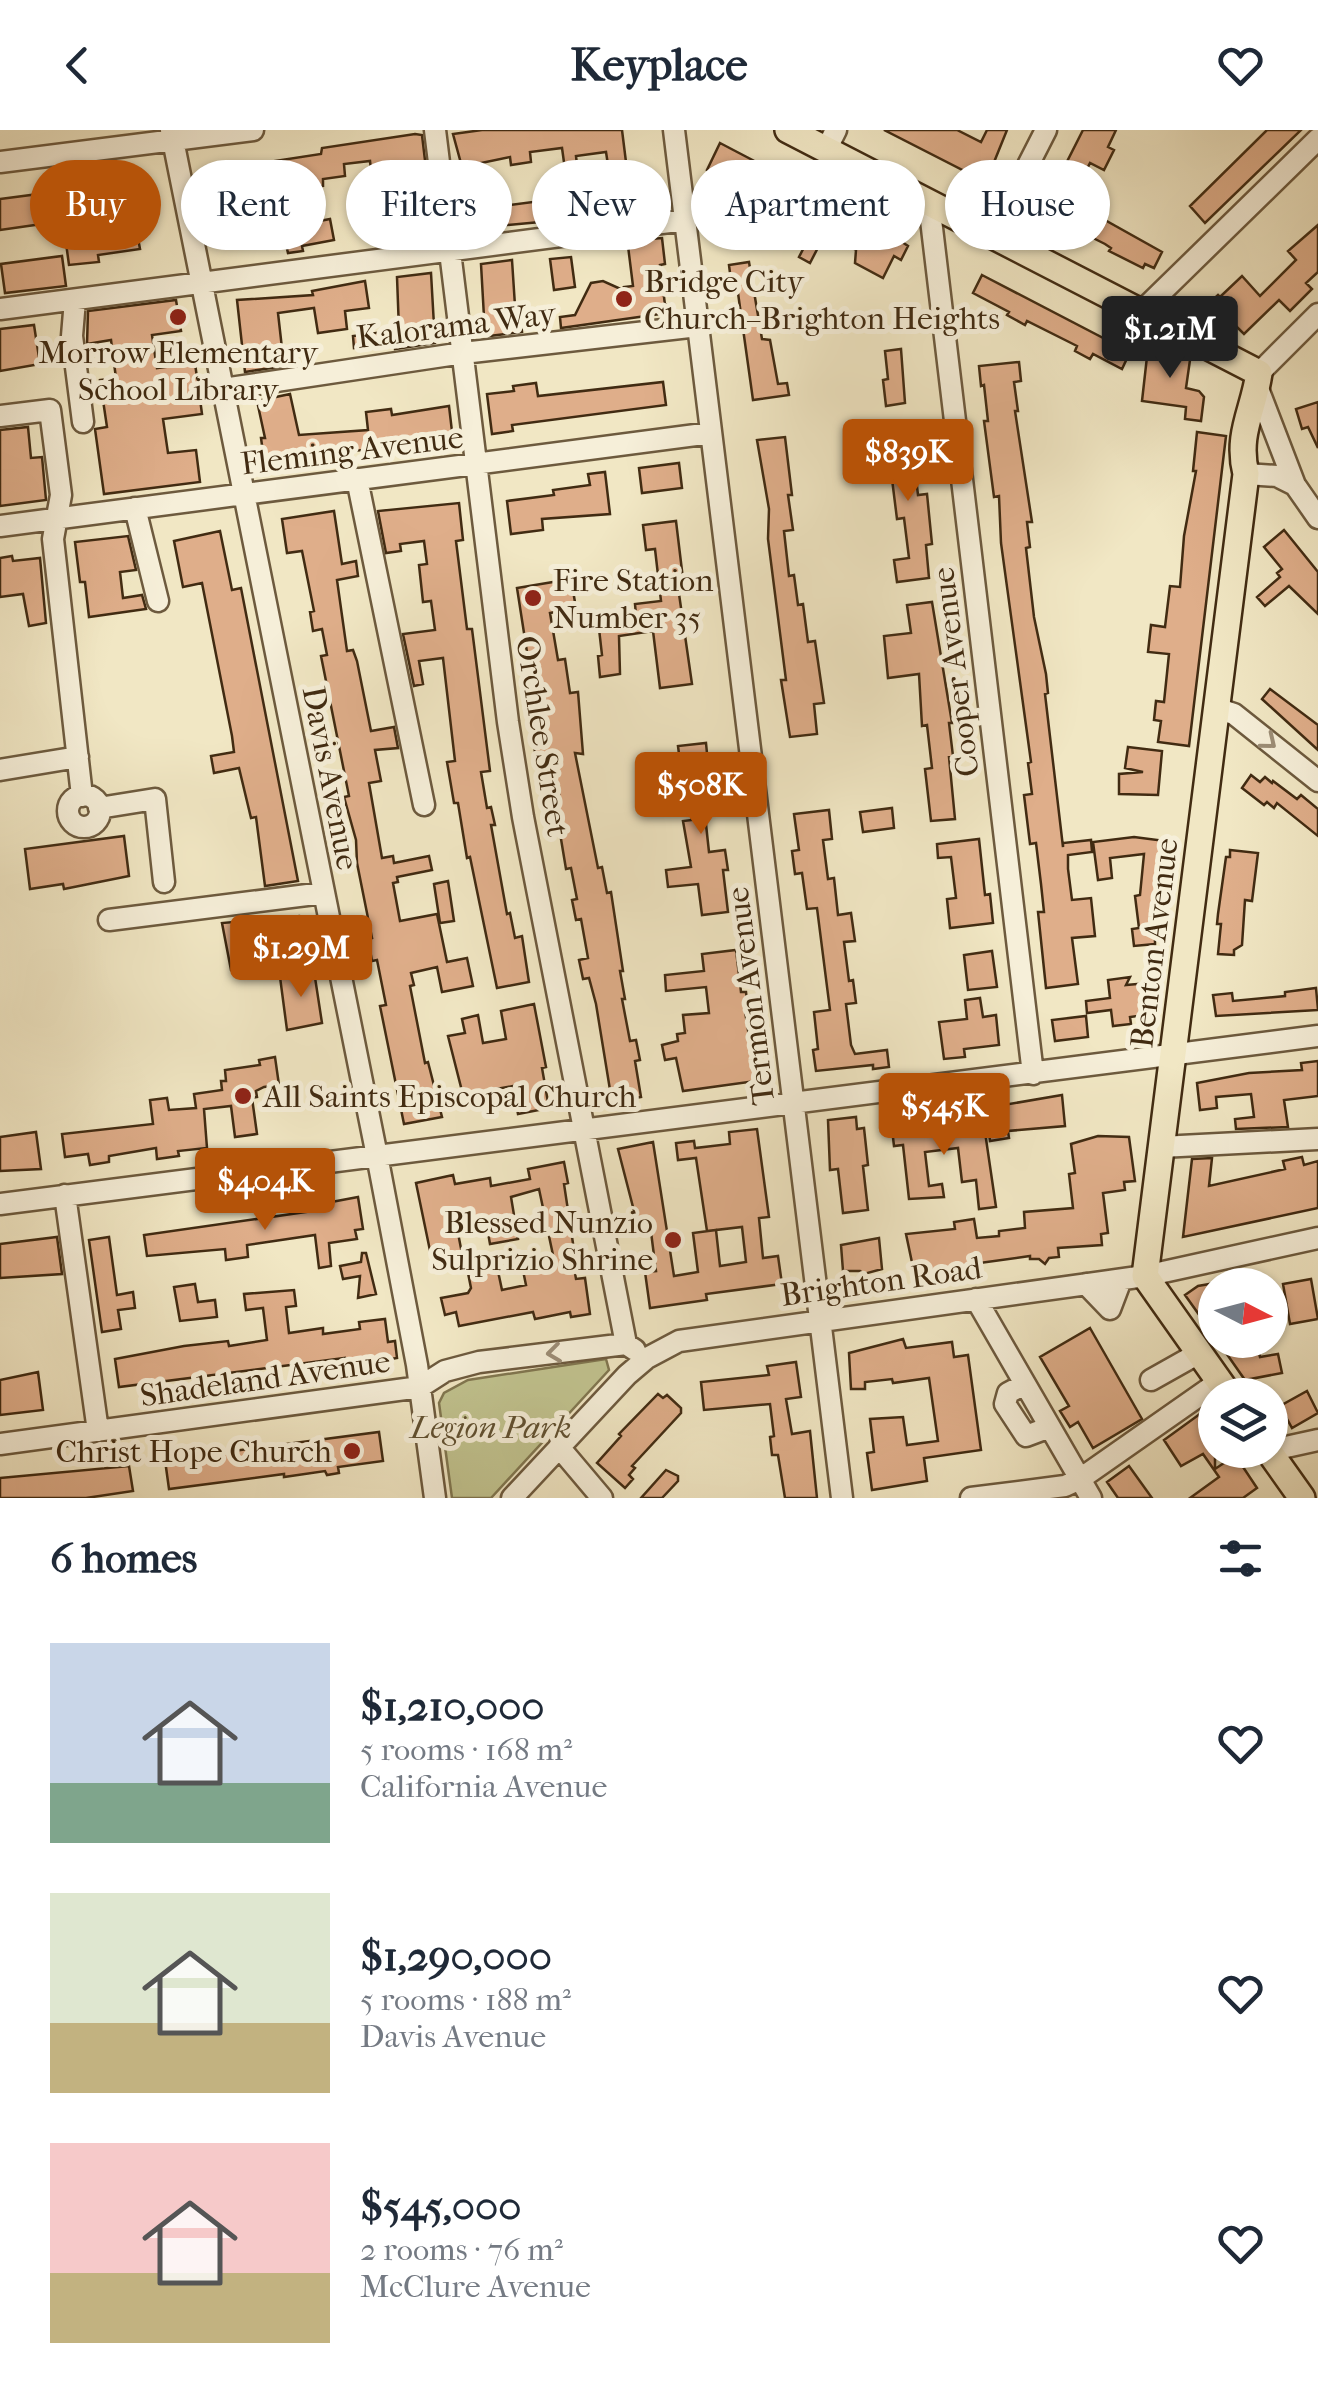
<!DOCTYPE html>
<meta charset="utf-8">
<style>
body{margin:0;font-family:"IM FELL French Canon",serif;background:#f6f6f7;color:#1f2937;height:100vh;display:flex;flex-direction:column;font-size:38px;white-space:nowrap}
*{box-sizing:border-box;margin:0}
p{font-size:32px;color:#747a83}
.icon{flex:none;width:55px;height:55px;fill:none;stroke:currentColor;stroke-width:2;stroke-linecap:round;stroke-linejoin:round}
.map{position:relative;height:1368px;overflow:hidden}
.panel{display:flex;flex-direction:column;background:#fff;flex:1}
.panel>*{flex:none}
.guide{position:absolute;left:30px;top:30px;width:1260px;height:90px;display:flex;gap:20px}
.needle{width:65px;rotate:96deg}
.tools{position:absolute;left:1198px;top:1138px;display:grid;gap:20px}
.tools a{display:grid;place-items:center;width:90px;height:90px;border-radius:50%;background:#fff;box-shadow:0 2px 8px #0004;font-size:50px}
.price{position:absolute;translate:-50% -85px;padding:0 22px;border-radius:10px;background:#b45309;color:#fff;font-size:32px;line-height:65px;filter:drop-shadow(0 2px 5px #0008)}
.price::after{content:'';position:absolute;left:50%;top:60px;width:30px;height:22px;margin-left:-15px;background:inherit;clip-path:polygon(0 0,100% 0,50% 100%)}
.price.selected{background:#222;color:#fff}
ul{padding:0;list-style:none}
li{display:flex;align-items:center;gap:30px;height:250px;padding:0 50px}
li span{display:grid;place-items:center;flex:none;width:280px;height:200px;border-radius:0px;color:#555}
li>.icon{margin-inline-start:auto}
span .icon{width:120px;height:120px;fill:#fffc;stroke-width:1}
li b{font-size:42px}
h2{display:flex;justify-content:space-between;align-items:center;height:120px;padding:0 50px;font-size:42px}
.chip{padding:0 35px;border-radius:45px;background:#fff;box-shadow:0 2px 8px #0004;font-size:35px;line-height:90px}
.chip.selected{background:#b45309;color:#fff}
header{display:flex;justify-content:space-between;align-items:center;height:130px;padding:0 50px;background:#fff;font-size:45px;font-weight:700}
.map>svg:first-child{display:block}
</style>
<header><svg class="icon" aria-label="back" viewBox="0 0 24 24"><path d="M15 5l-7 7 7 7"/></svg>Keyplace<svg class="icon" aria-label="heart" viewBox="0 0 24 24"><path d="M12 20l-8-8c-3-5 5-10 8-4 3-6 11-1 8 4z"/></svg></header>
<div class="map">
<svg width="1318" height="1368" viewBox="0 0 1318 1368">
<rect width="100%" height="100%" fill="#f1e7c4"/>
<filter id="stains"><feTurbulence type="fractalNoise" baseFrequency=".002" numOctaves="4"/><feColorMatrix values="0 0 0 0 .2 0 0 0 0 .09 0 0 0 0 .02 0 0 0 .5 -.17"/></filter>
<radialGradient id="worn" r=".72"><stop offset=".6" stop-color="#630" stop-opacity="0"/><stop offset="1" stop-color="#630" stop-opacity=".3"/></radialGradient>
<path fill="#c1c38f" stroke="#817750" stroke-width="2.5" d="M606 1229 609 1240 491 1368H452L439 1273 444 1263 468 1250Z"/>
<path fill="#dfae8a" stroke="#412b12" stroke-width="2.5" d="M482 0H622L626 32 608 35 606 22 576 26 583 88 474 98 471 73 501 69 502 76 541 71 540 65 568 61 562 18 530 22 531 32 511 35 510 27 462 37 453 4Z
M884 0H957L981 12 987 0H1007L986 52Z
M1083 0H1116L1108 17 1114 20 1104 40 1090 33 1071 71 1162 122 1154 138 1145 134 1143 138 1109 121 1111 118 1105 114 1055 89 1053 92 1040 85Z
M1267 0H1301L1205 93 1190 76Z
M415 4 422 5 434 106 401 110 394 55 373 58 370 31 344 34 345 46 323 49V56L299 59 304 94 330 89 334 110 302 116 303 121 288 123 279 84 216 90 210 41 321 24 322 18Z
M720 13 760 34 758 38 788 53 790 49 863 93 890 104 908 116 901 130 894 126 883 148 855 133 856 120 825 104 810 133 799 127 815 96 707 40Z
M54 62 56 72 86 68 88 78 140 73 145 107 138 108 140 119 98 125 99 132 69 135 63 91 0 100V69Z
M1318 95V142L1306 153 1312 159 1290 181 1279 170 1244 204 1237 197 1233 201 1224 196 1206 176 1218 165 1220 167 1242 146 1260 166 1296 130 1288 121Z
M662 108 665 134 660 135 665 175 670 174 672 185 660 184 561 198 560 187 575 185 591 153 603 151 625 161 624 157 633 156 628 116 638 115V110Z
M62 126 66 156 5 163 1 134Z
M571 127 575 157 554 160 550 129Z
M512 130 516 191H521L522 202 489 206 487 187H484L481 134Z
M749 132 762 209 770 210 778 254 787 253 789 265 753 270 738 163 737 158 732 159 729 135Z
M431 143 435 213 395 219 394 213 354 218 353 206 399 200 397 147Z
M982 145 1130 222 1122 239 1093 224 1090 229 1075 221 1077 216 1027 191 1025 195 1007 185 1009 182 973 163Z
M365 151 369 178 345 181 347 199 318 203 314 178 278 183 284 236 245 242 237 170 313 165 312 161Z
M176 170 181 201 152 205 157 238 195 233 197 248 204 247 206 268 200 269 202 284 163 289 168 323 196 320 200 352 104 364 95 299 107 297 100 250 116 248 111 210 87 214 88 181Z
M34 195 40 234 0 241V199Z
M1149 209 1190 230 1186 258 1199 261 1204 267 1201 291 1185 289 1186 277 1142 271Z
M901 219 905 273 886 276 883 250 888 249 885 221Z
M1019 232 1021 251 1014 252 1018 281H1015L1032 392H1027L1030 417 1026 418 1034 487 1046 544 1048 563 1045 564 1063 717V713L1091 710 1092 722 1068 725V739L1072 770 1091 768 1095 806 1072 808 1078 854 1046 858 1038 782H1044L1041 754 1036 713 1030 714 1024 665 1032 664 1028 633 1031 632 1001 413 999 366 994 367 984 291H988L984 255 981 256 979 236Z
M663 252 666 275 512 295 513 301 492 304 487 264 514 261 513 256 536 253 538 266Z
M290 264 299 305 368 300 366 282 391 279 392 285 449 276 453 310 421 313 422 317 403 319 402 316 264 330 261 308H265L257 271Z
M1318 272V318L1308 297 1302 299 1296 279Z
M28 297 31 328 42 327 46 370 0 376V300Z
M1197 302 1226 306 1189 616 1158 612 1161 591 1154 590 1156 571 1164 572 1169 524 1148 522 1151 495 1165 497 1170 456 1180 457 1184 406 1196 341H1193Z
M785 307 792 365H788L793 400 784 401 789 446 794 445 798 475 803 474 808 512 815 511 824 573 814 574 817 604 790 607 781 550H786L768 409 769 379 757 310Z
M919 307 922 330 914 331 918 365 927 364 932 414 926 415 929 448 897 452 894 430 909 428 904 388 897 389 890 333 876 335 874 312Z
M679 333 682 358 642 363 639 338Z
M605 342 610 384 542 389 543 400 511 404 507 371 554 365 553 360 590 355 588 344Z
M459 373 463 410 456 411 467 499H472L490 641 481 642 487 678 491 677 495 695H491L507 784 510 783 515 808 522 806 529 852 497 858 470 727 467 728 458 673H454L447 632 455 631 443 528 419 531 423 554 414 556 403 504 435 500 431 471 423 472 419 435 427 434 424 411 400 414 401 421 386 423 378 381Z
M334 381 342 434 356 431 358 446 337 450 347 521 353 520 357 531 371 601 394 597 398 618 375 620 381 651 369 653 382 728 393 726 394 733 429 726 432 740 397 747 398 752 393 753 400 791 437 784 447 832 467 828 473 856 442 862 437 837 411 843 414 855 410 856 425 933 428 932 442 987 404 994 380 876 386 875 377 830 372 831 368 809 372 808 357 733 356 710 344 667 349 666 321 526 327 525 322 499 313 501 310 482 314 481 302 421 287 423 282 389Z
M676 391 683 449 677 450 692 554 660 558 653 501 619 506 620 544 600 547 598 526 602 525 598 490 636 485 635 474 661 471 655 419 646 420 643 395Z
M1284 400 1318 442V484L1289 456 1265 476 1257 467 1280 447 1277 443 1282 439 1264 417Z
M220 401 232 460 241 458 298 751 265 756 256 687 251 688 239 638 214 643 211 626 234 622 232 606 202 453 183 457 174 411Z
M128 406 136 440 120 442 123 468 142 465 146 479 89 487 85 452H80L75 412Z
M12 426 13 431 40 428 46 493 29 496 23 464 0 467V428Z
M571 449 576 478 550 483 558 530 565 529 570 563 578 562 583 624 575 623 598 738 602 737 607 763 611 762 623 841H620L625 869H622L630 911 636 910 640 930 635 931 641 967 612 972 596 874 589 848 583 849 579 830 588 828 581 789 576 790 572 770 577 769 571 738 566 739 557 685H553L550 666 559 664 551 627 536 629 527 568 534 567 517 458Z
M932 472 952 593H949L953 626 949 627 955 689 931 691 925 639 932 638 927 595 922 596 919 544 888 548 884 506 911 503 907 475Z
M1270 559 1318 595V620L1262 569Z
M706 613 712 675 704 676 709 722 725 720 728 740H723L728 782 702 785 698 754 668 757 666 740 691 737 683 691 692 690 686 639 681 640 678 616Z
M1128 617 1162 621 1158 665 1119 664V644L1143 642 1125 638Z
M1251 645 1260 652 1265 647 1272 653 1273 651 1297 669 1301 665 1318 679V706L1277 673 1274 678 1267 672 1264 675 1242 658Z
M892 678 894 698 863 702 860 682Z
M829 680 832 709 823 710 828 749 834 748 838 785 851 783 855 811 844 812 849 851 853 850 856 873 846 874 851 915 855 924 887 920 889 937 873 939V935L816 941 813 920 818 919 814 882 830 880 817 778 807 779 802 743 795 744 792 721 799 720 794 684Z
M124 706 129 746 64 759 63 754 30 759 25 719Z
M1134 707 1173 712 1168 756 1163 755 1164 785 1157 786 1159 805 1155 806V814L1134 816 1132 799 1139 798 1135 766 1140 765 1144 724 1110 728 1112 748 1098 750 1093 712Z
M979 709 985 765 990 764 993 793 950 798 947 769 956 768 951 727 938 728 937 714Z
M1230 720 1258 723 1252 771 1245 770 1242 815 1234 820V825L1218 824 1221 794H1217L1218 784 1226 727H1230Z
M448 751 454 791 440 793 434 754Z
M299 786 302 814 268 817 269 831 231 840 222 793Z
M736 820 741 862H746L748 881H745L756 951 683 961 676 928 665 930 662 915 678 911 677 904 685 903 683 885 709 883 706 857 666 861 665 845 704 841 702 824Z
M992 821 997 857 968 860 964 825Z
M314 841 322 893 287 900 280 847Z
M1130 847 1126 855 1148 853 1152 884 1130 887 1131 894 1113 896 1111 880 1087 883 1086 871 1110 868 1108 850Z
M1316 858 1318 880 1216 886 1213 865 1232 863 1233 871 1285 866V862Z
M980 868 983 887 996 885 999 915 964 919 965 927 944 929 939 892 967 889 965 870Z
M534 874 546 937 542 938 549 978 518 984 513 956 463 965 448 906 465 903 462 889 478 885 483 913 506 909 501 881Z
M1086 886 1088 907 1055 911 1052 890Z
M275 927 279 955 264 957 256 961 257 967 252 968 257 1004 235 1007 231 976 204 979 207 1018 178 1021 179 1026 157 1029 156 1018 109 1026V1032L90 1035 88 1024 65 1027 62 1004 153 994 150 970 167 968 169 980 196 978 194 964 222 960 221 951H226L225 940 260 935 259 930Z
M1318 931V966L1284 970 1288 997 1236 999 1235 989 1254 987 1251 964 1216 967 1217 978 1200 980 1197 953 1249 943 1302 940 1301 933Z
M1062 965 1065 996 1008 1001 1009 1008 990 1011 986 978Z
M939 980 942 1007 985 1002 996 1077 979 1079 976 1050 962 1052 958 1018 925 1022 929 1056 942 1054 944 1067 909 1069 903 1015 894 1016 892 999 918 996 917 983Z
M856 987 857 999 864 998 868 1035 863 1036 868 1080 843 1083 838 1039 830 1040 828 990Z
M757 999 769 1087 759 1088 763 1128 778 1126 782 1154 706 1164 707 1170 650 1178 645 1142 656 1141 651 1102 640 1104 618 1019 653 1012 674 1146 698 1142 693 1103 716 1100 720 1136 746 1132 742 1097 707 1101 696 1028 678 1030 676 1013 694 1011 695 1018 730 1014 729 1002Z
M36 1002 41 1039 0 1041V1007Z
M1098 1006 1129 1007 1135 1051 1124 1052 1125 1060 1103 1063 1108 1103 1101 1104 1102 1115 1058 1118 1059 1127 1049 1128 1045 1134 1039 1129H1030V1126L914 1142 906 1104 955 1099 954 1092 974 1089 977 1108 999 1106V1101L1025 1098 1024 1082 1073 1078 1069 1044 1075 1043 1071 1014Z
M1302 1027 1304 1035 1318 1031V1078L1183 1107 1192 1029 1212 1028 1209 1056 1285 1039 1283 1031Z
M564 1032 568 1053 564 1054 574 1120H571L576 1149 585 1148 590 1184 571 1187 570 1182 535 1189 533 1182 459 1196 456 1182 445 1185 441 1168 468 1163 471 1158 466 1133 495 1127 502 1160 526 1155 521 1131 553 1125 539 1059 511 1067 518 1109 490 1114 487 1097 458 1103 464 1134 434 1140 416 1053 453 1045 455 1054 490 1048 491 1056 530 1049 528 1039Z
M358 1067 363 1099 355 1100 357 1109 329 1113 331 1136 319 1138 315 1105 247 1115 248 1127 226 1130 225 1119 147 1126 144 1105 327 1079 326 1073Z
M57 1107 62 1144 0 1148V1114Z
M109 1107 117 1165 133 1162 135 1178 118 1180 121 1199 102 1202 89 1110Z
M879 1108 882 1139 864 1144 860 1141H843L841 1115Z
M362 1123H366L376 1164 358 1168 360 1146 343 1149 340 1136 361 1132Z
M1311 1149 1318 1189 1290 1194 1283 1154Z
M1215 1153V1207L1185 1165 1198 1156Z
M195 1154 198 1172 215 1170 217 1187 180 1191 174 1157Z
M294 1160 296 1176 286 1177 289 1203 323 1198V1204L360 1199 359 1192 385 1189 388 1212 395 1211 397 1228 367 1233 366 1229 346 1232 345 1228 119 1257 115 1229 184 1216 228 1211 229 1216 267 1210 263 1178 246 1180 244 1164Z
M1090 1198 1142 1289 1093 1318 1078 1292 1070 1297 1060 1281 1069 1276 1040 1227Z
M903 1209 906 1218 952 1212 954 1227 968 1225 981 1320 924 1328 927 1351 872 1360 867 1323 874 1322 870 1289 903 1287 907 1315 938 1311 929 1248 893 1253 892 1249 865 1252V1259H851L849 1223Z
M1217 1210H1256L1260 1227 1278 1224 1282 1243 1245 1250Z
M796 1232 801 1267 786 1269 792 1304 810 1301 817 1368H785L778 1325H772L770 1307 774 1306 770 1274 704 1280 701 1252 769 1245 767 1236Z
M38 1242 43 1280 0 1285V1250Z
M1307 1261 1318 1283 1292 1298 1280 1276Z
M658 1264 663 1268 667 1265 681 1278V1283L632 1336 635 1338 629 1345 633 1349 625 1358 597 1333 621 1306 619 1304Z
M1204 1281 1215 1297V1339L1239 1323 1247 1335 1243 1337 1257 1358 1243 1368H1190L1219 1347 1203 1324 1181 1336 1164 1310Z
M379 1302 383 1331 338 1337 339 1343 327 1345 325 1341 284 1347V1344L169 1359 165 1330Z
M129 1336 133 1361 86 1368H0V1348Z
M1129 1336 1152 1368H1118L1107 1352Z
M666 1340 678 1346V1351L662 1368H641Z"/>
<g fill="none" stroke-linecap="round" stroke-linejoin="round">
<defs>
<path id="minor" d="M171 0 380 1041 417 1235 435 1368
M435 0 508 592 523 687 626 1214
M674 0 842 1368
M826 20 836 0
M0 32 253 0
M929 73 1033 944
M992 106 1046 0
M75 170 72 206 83 292
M0 179 685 90
M1139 184 1318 9
M1259 243 1318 184
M1257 256 1295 355 1318 388
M223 259 463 223 698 196
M0 286 50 280 61 365 53 409 82 666
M1246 344 1277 346 1295 355
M357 349 424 675
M135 378 158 471
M0 396 711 303
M1216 578 1234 584 1318 651
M0 640 78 627
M68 681a16 16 0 1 1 32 0a16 16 0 1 1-32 0Z
M99 678 155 669 164 752
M109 790 323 763
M1161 1017 1318 1009
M65 1065 98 1301
M0 1074 1318 906
M1086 1154 1110 1179 1121 1150
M976 1169 1091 1368
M1151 1250 1199 1223
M1025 1254 1008 1263 1005 1274 1026 1306 1050 1297
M0 1314 420 1257 445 1241 479 1232 626 1214 635 1220
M559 1317 602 1368
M1268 1321 1318 1310
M512 1368 627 1245 647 1228 679 1211 1145 1146 1318 1108
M971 1368 1065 1356 1080 1349 1220 1251"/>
<path id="major" d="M788 0 1259 243C1254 280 1236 304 1246 344L1145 1146 1229 1265
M1268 1320 1302 1368"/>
</defs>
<use href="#minor" stroke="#6d5a3e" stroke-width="25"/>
<use href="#major" stroke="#412b12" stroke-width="30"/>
<use href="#minor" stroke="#f6efd9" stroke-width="20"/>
<use href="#major" stroke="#f1e7c4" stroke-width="25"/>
</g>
<defs><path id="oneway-chevron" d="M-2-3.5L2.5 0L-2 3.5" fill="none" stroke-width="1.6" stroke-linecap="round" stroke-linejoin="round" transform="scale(2.5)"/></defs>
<g stroke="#9c8d76">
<use href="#oneway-chevron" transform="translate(1269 612) rotate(39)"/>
<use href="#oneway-chevron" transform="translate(554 1223) rotate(173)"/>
</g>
<g fill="#8f2418" stroke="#f6efd9" stroke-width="4">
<circle cx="624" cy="169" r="10"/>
<circle cx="178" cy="187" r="10"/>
<circle cx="533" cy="468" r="10"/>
<circle cx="243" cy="966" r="10"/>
<circle cx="673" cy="1110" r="10"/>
<circle cx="352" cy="1321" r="10"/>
</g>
<g text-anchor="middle" stroke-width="10" stroke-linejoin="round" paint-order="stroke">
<g font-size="32" fill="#412b12" stroke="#f6efd9" text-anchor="start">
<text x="644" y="162">Bridge City<tspan x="644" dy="37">Church–Brighton Heights</tspan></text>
<text x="178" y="233" text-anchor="middle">Morrow Elementary<tspan x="178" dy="37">School Library</tspan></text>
<text x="553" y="461">Fire Station<tspan x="553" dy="37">Number 35</tspan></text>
<text x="263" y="977">All Saints Episcopal Church</text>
<text x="653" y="1103" text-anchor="end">Blessed Nunzio<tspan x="653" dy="37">Sulprizio Shrine</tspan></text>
<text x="332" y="1332" text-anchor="end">Christ Hope Church</text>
</g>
<g font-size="32" fill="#412b12" stroke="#f6efd9">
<text transform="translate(456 195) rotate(-7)" y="11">Kalorama Way</text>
<text transform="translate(352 320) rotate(-7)" y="11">Fleming Avenue</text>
<text transform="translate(955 542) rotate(-97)" y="11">Cooper Avenue</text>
<text transform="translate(543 606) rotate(81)" y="11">Orchlee Street</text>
<text transform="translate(331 648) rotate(79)" y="11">Davis Avenue</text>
<text transform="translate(1154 813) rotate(-83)" y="11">Benton Avenue</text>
<text transform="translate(750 866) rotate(-97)" y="11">Termon Avenue</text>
<text transform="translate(881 1151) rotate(-8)" y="11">Brighton Road</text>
<text transform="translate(265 1248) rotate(-8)" y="11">Shadeland Avenue</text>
</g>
<g font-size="32" font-style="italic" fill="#615131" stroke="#f6efd9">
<text x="491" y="1308">Legion Park</text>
</g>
</g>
<rect width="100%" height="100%" filter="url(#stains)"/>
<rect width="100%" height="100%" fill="url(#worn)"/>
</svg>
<div class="tools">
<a><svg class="needle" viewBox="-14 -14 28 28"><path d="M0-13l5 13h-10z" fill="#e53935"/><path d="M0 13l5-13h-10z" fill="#747a83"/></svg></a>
<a><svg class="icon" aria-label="layers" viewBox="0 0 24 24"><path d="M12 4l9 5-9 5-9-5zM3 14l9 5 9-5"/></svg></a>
</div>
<b class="price selected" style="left:1170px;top:251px">$1.21M</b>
<b class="price" style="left:908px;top:374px">$839K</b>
<b class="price" style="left:701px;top:707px">$508K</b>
<b class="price" style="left:301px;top:870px">$1.29M</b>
<b class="price" style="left:944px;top:1028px">$545K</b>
<b class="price" style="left:265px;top:1103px">$404K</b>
<div class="guide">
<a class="chip selected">Buy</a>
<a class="chip">Rent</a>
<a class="chip">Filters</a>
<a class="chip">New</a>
<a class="chip">Apartment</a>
<a class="chip">House</a>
</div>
</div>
<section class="panel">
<h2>6 homes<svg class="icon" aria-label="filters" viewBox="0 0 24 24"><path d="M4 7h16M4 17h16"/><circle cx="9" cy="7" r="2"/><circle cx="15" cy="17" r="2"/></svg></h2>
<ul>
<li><span style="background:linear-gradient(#c9d6e8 70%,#7fa58c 0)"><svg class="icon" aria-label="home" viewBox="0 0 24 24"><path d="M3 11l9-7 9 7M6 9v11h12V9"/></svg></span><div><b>$1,210,000</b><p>5 rooms · 168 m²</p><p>California Avenue</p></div><svg class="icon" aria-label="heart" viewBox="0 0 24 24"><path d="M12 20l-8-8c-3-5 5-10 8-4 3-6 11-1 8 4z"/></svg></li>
<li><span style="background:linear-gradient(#dfe7d0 65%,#c2b280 0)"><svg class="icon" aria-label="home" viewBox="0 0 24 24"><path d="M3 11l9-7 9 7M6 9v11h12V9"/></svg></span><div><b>$1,290,000</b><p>5 rooms · 188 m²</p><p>Davis Avenue</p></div><svg class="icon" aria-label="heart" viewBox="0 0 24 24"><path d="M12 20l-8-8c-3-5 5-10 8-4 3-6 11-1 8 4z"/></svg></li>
<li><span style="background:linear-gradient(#f6c9c9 65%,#c2b280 0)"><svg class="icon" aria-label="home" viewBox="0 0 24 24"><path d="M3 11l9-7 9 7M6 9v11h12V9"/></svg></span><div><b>$545,000</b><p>2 rooms · 76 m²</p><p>McClure Avenue</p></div><svg class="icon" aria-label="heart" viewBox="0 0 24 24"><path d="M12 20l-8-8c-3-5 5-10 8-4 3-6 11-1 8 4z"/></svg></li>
</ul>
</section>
